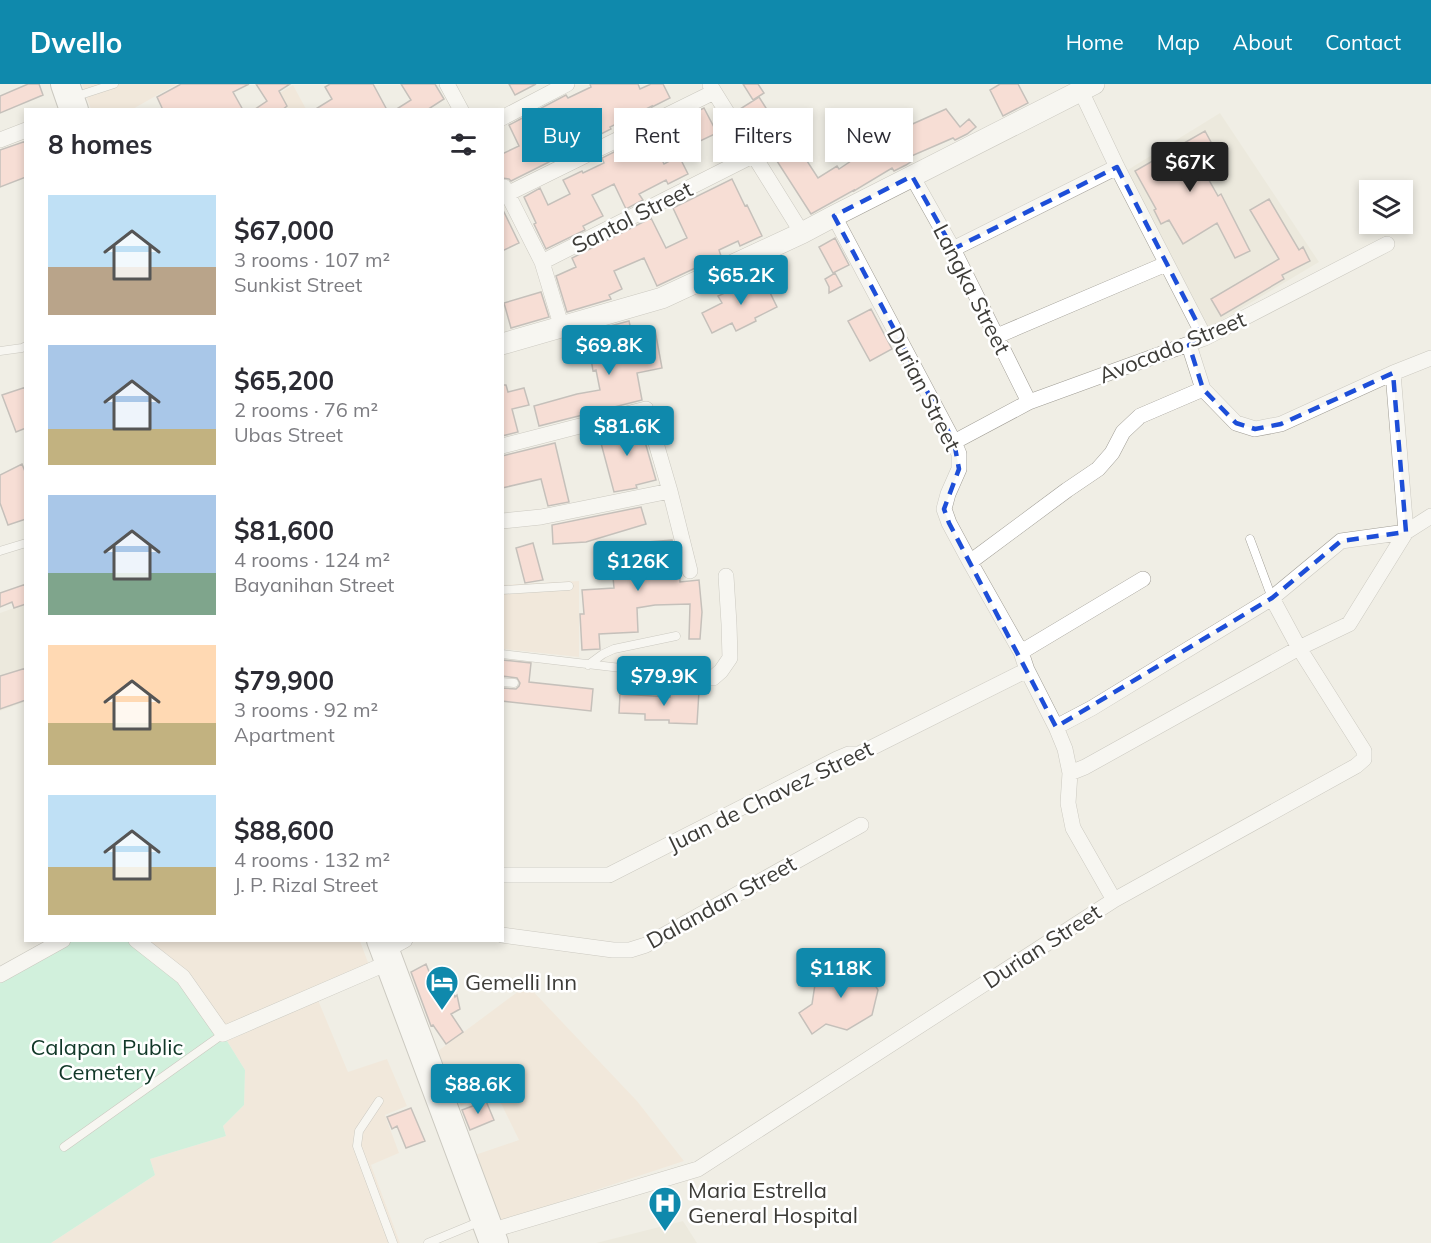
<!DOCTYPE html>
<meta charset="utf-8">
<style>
body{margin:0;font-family:Mulish,sans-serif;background:#f7f7f7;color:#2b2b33;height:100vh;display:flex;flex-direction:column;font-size:22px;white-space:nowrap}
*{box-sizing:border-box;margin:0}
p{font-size:20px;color:#7c7c81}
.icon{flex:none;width:33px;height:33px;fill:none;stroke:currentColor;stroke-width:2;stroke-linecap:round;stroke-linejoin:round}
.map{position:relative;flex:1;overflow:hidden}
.sheet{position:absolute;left:24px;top:24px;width:480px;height:834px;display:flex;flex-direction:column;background:#fff;border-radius:0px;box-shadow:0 3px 9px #0003}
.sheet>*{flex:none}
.banner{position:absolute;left:522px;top:24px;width:570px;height:54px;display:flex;gap:12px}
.buttons{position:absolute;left:1359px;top:96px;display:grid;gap:12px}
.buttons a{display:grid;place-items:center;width:54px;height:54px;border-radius:0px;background:#fff;box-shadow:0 3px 9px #0003;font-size:30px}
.price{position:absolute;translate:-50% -51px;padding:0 14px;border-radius:6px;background:#0f89ac;color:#fff;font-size:20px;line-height:39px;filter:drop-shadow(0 2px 3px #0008)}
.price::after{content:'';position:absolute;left:50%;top:36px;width:18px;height:14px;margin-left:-9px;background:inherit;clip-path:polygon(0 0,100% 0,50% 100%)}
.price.current{background:#222;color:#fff}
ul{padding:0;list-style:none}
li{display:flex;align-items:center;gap:18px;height:150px;padding:0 24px}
li span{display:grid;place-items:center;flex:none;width:168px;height:120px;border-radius:0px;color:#555}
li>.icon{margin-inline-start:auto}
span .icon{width:72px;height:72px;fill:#fffc;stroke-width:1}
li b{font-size:26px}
h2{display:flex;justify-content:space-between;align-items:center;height:72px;padding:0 24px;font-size:26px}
.chip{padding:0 21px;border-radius:0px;background:#fff;box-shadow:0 3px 9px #0003;font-size:21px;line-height:54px}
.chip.current{background:#0f89ac;color:#fff}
header{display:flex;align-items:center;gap:36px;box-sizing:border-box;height:84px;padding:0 30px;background:#0f89ac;color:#fff}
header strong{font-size:28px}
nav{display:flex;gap:33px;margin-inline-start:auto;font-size:21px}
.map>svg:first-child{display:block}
</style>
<header>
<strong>Dwello</strong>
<nav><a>Home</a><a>Map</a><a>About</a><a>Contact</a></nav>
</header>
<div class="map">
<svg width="1431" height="1159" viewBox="0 0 1431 1159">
<rect width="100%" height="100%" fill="#f0eee5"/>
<path fill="#f2e0cf" d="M82 0H177L131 26 91 25Z"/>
<path fill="#f1e1cf" d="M293 1 306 25 251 26Z
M579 497V573L503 565 502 501Z
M142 857H360L369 881 226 945Z
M527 901 637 1017 684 1077 502 1137 475 1071 519 1056 494 1005 461 1022 438 967Z
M318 916 348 988 387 975 407 1022 385 1031 399 1069 371 1081 400 1159H51L155 1091 150 1075 226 1052 223 1042 244 1021 245 986 227 957Z"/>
<path fill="#e7e3d3" d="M1220 29 1319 178 1207 245 1126 87Z
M25 520V618L0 627V529Z
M683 1137 697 1159H596Z"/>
<path fill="#aaf2d0" d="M72 857H131L182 896 222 956 227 957 245 986 244 1021 223 1042 226 1052 150 1075 155 1091 51 1159H0V895Z"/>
<path fill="#fec9c2" stroke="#918886" stroke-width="1.5" d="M28 0H39L43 11 0 29V12Z
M181 0H249L233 8 243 26H163L157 13Z
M256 0H290L279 7 287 22 282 26H254L267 17Z
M330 0H373L387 26H314L332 15 325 3Z
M401 0H435L444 15 427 26H395L411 16Z
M509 0H536L515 11Z
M590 0H638L640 5 651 0H663L670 14 652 23V22L610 43 611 45 587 57 589 59 573 66 572 64 548 75 549 78 511 97 509 95 502 94V70L519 62 509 41 566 11 568 14 591 3Z
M743 0H758L764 9 753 16Z
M1000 0H1018L1028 19 1003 32 990 6Z
M759 13 771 32 776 29 818 94 837 82 839 85 857 73 858 75 908 42 946 25 960 43 969 35 976 43 967 50 955 56 953 54 909 73 912 77 906 81 894 87 892 84 854 107V106L811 130 768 63 764 65 740 25Z
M704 24 717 49 698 58 685 33Z
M1205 47 1219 73 1205 81 1209 87 1205 89 1218 112 1221 110 1250 167 1235 174 1217 139 1183 160 1169 136 1161 140 1154 126 1156 125 1135 87Z
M651 53 664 80 679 72 688 90 668 100 666 96 639 110 643 116 626 125 614 100 592 111 603 132 583 142 585 146 546 165 534 140 536 139 524 113 540 104 548 121 570 110 563 96 582 87 583 89 604 79 602 74 622 64 624 67Z
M26 57V93L0 103V66Z
M732 95 745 122 747 121 762 152 740 162 738 157 719 166 721 172 657 202 644 174 614 187 622 205 609 211 611 215 567 228 556 192 576 183 572 174 651 134 666 164 687 154 673 124Z
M1269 115 1299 166 1303 163 1310 177 1282 191 1284 195 1221 232 1211 215 1279 175 1250 126Z
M502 124 519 159 502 167Z
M835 154 849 181 833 189 819 163Z
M835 189 842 202 829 209V203L825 195Z
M762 192 777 223 755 234 756 237 736 247 732 239 712 249 702 229 722 219 718 212Z
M541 208 549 233 511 244 504 219Z
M871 225 892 265 870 277 848 237Z
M629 237 632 250 655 246 662 284 637 289 642 316 539 342 534 322 577 310 600 306 596 286 593 287 589 262 613 258 610 242Z
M502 301H506L508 308 524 304 529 321 512 325 518 348 502 352Z
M26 303V344L16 348 2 311Z
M639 337 656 396 636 401 637 404 614 408 598 348Z
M555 359 569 418 548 422 541 395 502 404V372Z
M22 380 26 390V435L8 441 0 419V391Z
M641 423 646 440 586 458 553 460 552 441Z
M672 456 679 482 680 498 699 496 702 528 700 555H689L690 520 655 521 637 524 638 548 599 550 600 565 582 566 580 530H584L582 506 614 504 610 461Z
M533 459 543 496 525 499 516 464Z
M26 500V520L14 524 12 518 0 523V509Z
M502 576 531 579 529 598 593 605 591 627 502 617V604L516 605 519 602 520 599 517 594 502 592Z
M26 584V616L0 625V592Z
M670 606 699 607 697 640 669 639V636H645V630L619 629 620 610 670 613Z
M844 879 866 886 878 906 872 931 847 946 826 940 812 950 799 929 812 920 816 894Z
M426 880 434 900 449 892 455 913 457 911 460 925 451 930 463 948 446 960 433 941 431 942 411 888Z
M486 1017 494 1036 470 1046 462 1026Z
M411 1024 425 1057 406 1064 397 1042 392 1045 387 1033Z"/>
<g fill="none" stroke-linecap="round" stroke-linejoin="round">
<defs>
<path id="lane" d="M74 13 114 0
M0 267 22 264 26 262
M1250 455 1272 514
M0 467 26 459
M502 506 569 502
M502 570 689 592
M588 581 603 570 614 565 676 552
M502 598 514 599
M379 1017 359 1047 357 1062 393 1159
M64 1063 223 950
M428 1159 481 1137"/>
<path id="street" d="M447 0 461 26
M710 1 802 149
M1081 7 1117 83 1205 254
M502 34 567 0
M0 56 26 46
M912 92 953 165 1029 318
M504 103 542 178 562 244
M507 110 714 8
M953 165 1117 83
M542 178 754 71
M997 252 1166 180
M1203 305 1236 339 1255 345 1281 340 1393 289 1431 274
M954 358 1029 318 1205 254 1387 160
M502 362 646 325 670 407 690 487
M502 437 541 433 670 407
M970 478 1067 406 1098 385 1112 369 1123 348 1140 332 1203 305 1189 261
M1021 568 1143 495
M689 592 713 594 721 587 730 574 729 540 726 492
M1056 643 1092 624 1272 514 1341 457 1406 448 1431 432
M1070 689 1085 683 1299 564 1349 540 1406 448 1393 289
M502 791H609L837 675 849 670H859L1027 586
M1114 816 1356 682 1364 675V667L1299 564 1272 514
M502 851 613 866H630L646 861 861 741
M136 856 183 893 223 950 390 878
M385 867 405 856
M0 891 63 856
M490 1147 698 1085 1114 816 1073 744 1068 719 1070 689 1065 665 1056 643 1027 586 1021 568 970 478 949 439 944 425 948 410 959 385V370L954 358 834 132"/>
<path id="secondary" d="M502 260 662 214 802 149 834 132 1094 0"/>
<path id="highway" d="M65 0 74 26
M381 856 494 1159"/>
</defs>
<use href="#lane" stroke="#9f9c94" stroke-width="9"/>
<use href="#street" stroke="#9f9c94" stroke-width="16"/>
<use href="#secondary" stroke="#9f9c94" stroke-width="22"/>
<use href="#highway" stroke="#9f9c94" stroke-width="30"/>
<use href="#lane" stroke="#fff" stroke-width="8"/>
<use href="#street" stroke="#fff" stroke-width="15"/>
<use href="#secondary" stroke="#fff" stroke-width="21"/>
<use href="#highway" stroke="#fff" stroke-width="28"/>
</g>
<path d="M0 0H1431V1159H0ZM1117 83 1205 254 1189 261 1203 305 1236 339 1255 345 1281 340 1393 289 1406 448 1341 457 1272 514 1056 643 949 439 944 425 959 385 954 358 834 132 912 92 953 165Z" fill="#f0eee5" fill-opacity=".55" fill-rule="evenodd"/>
<path fill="none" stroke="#1d4ed8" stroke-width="4.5" stroke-dasharray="12 8" stroke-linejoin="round" d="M1117 83 1205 254 1189 261 1203 305 1236 339 1255 345 1281 340 1393 289 1406 448 1341 457 1272 514 1056 643 949 439 944 425 959 385 954 358 834 132 912 92 953 165Z"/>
<defs>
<symbol id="hotel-pin" viewBox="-11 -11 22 30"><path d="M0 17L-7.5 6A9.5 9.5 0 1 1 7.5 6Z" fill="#0f89ac" stroke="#fff"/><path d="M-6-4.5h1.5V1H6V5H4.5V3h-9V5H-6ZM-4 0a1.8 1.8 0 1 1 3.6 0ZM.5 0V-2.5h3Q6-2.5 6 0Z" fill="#fff"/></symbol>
<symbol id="hospital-pin" viewBox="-11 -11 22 30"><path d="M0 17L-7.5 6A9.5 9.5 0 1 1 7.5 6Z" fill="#0f89ac" stroke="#fff"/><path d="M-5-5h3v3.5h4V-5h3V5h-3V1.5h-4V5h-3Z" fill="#fff"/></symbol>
</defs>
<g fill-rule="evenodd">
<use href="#hotel-pin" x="423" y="879" width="38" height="52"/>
<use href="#hospital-pin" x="646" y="1100" width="38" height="52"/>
</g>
<g text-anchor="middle" stroke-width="5" stroke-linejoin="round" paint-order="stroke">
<g font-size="22" fill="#3d3c38" stroke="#fff">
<text transform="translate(632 133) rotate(-27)" y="8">Santol Street</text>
<text transform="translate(972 205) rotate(63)" y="8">Langka Street</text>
<text transform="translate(1172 263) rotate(-22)" y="8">Avocado Street</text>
<text transform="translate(924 305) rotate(63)" y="8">Durian Street</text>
<text transform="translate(770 712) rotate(-26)" y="8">Juan de Chavez Street</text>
<text transform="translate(721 818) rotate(-29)" y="8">Dalandan Street</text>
<text transform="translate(1042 862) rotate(-33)" y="8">Durian Street</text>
</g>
<g font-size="22" fill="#3d3c38" stroke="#fff" text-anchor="start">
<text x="465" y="906">Gemelli Inn</text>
<text x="688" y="1114">Maria Estrella<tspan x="688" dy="25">General Hospital</tspan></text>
</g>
<g font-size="22" fill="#113828" stroke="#fff">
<text x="107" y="971">Calapan Public<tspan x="107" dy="25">Cemetery</tspan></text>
</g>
</g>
</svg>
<div class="buttons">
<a><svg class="icon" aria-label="layers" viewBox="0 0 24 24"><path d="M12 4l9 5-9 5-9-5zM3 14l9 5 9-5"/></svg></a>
</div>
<b class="price current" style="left:1190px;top:109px">$67K</b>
<b class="price" style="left:741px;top:222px">$65.2K</b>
<b class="price" style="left:609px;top:292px">$69.8K</b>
<b class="price" style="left:627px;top:373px">$81.6K</b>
<b class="price" style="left:638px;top:508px">$126K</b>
<b class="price" style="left:664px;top:623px">$79.9K</b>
<b class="price" style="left:841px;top:915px">$118K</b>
<b class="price" style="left:478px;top:1031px">$88.6K</b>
<div class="banner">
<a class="chip current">Buy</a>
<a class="chip">Rent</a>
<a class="chip">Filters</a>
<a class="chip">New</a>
</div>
<section class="sheet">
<h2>8 homes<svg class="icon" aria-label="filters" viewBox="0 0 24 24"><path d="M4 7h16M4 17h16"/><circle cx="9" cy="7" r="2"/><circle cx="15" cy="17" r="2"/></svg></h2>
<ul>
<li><span style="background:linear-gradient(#bfe0f5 60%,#b9a48a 0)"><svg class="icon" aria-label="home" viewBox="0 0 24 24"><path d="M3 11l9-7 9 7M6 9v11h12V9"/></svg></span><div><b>$67,000</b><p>3 rooms · 107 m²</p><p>Sunkist Street</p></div></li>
<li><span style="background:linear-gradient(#a9c7e8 70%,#c2b280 0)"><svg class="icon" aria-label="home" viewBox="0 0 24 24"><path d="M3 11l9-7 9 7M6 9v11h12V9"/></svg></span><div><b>$65,200</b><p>2 rooms · 76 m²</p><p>Ubas Street</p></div></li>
<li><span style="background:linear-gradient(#a9c7e8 65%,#7fa58c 0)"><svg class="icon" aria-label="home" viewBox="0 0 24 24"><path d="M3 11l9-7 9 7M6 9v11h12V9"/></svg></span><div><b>$81,600</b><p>4 rooms · 124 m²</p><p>Bayanihan Street</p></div></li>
<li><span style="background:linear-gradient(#ffd9b3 65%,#c2b280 0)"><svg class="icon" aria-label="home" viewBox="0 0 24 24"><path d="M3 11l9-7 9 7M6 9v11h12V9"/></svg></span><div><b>$79,900</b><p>3 rooms · 92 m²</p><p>Apartment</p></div></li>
<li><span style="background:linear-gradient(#bfe0f5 60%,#c2b280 0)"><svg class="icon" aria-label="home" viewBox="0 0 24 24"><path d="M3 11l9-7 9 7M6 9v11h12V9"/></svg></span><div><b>$88,600</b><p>4 rooms · 132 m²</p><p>J. P. Rizal Street</p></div></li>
</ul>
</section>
</div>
